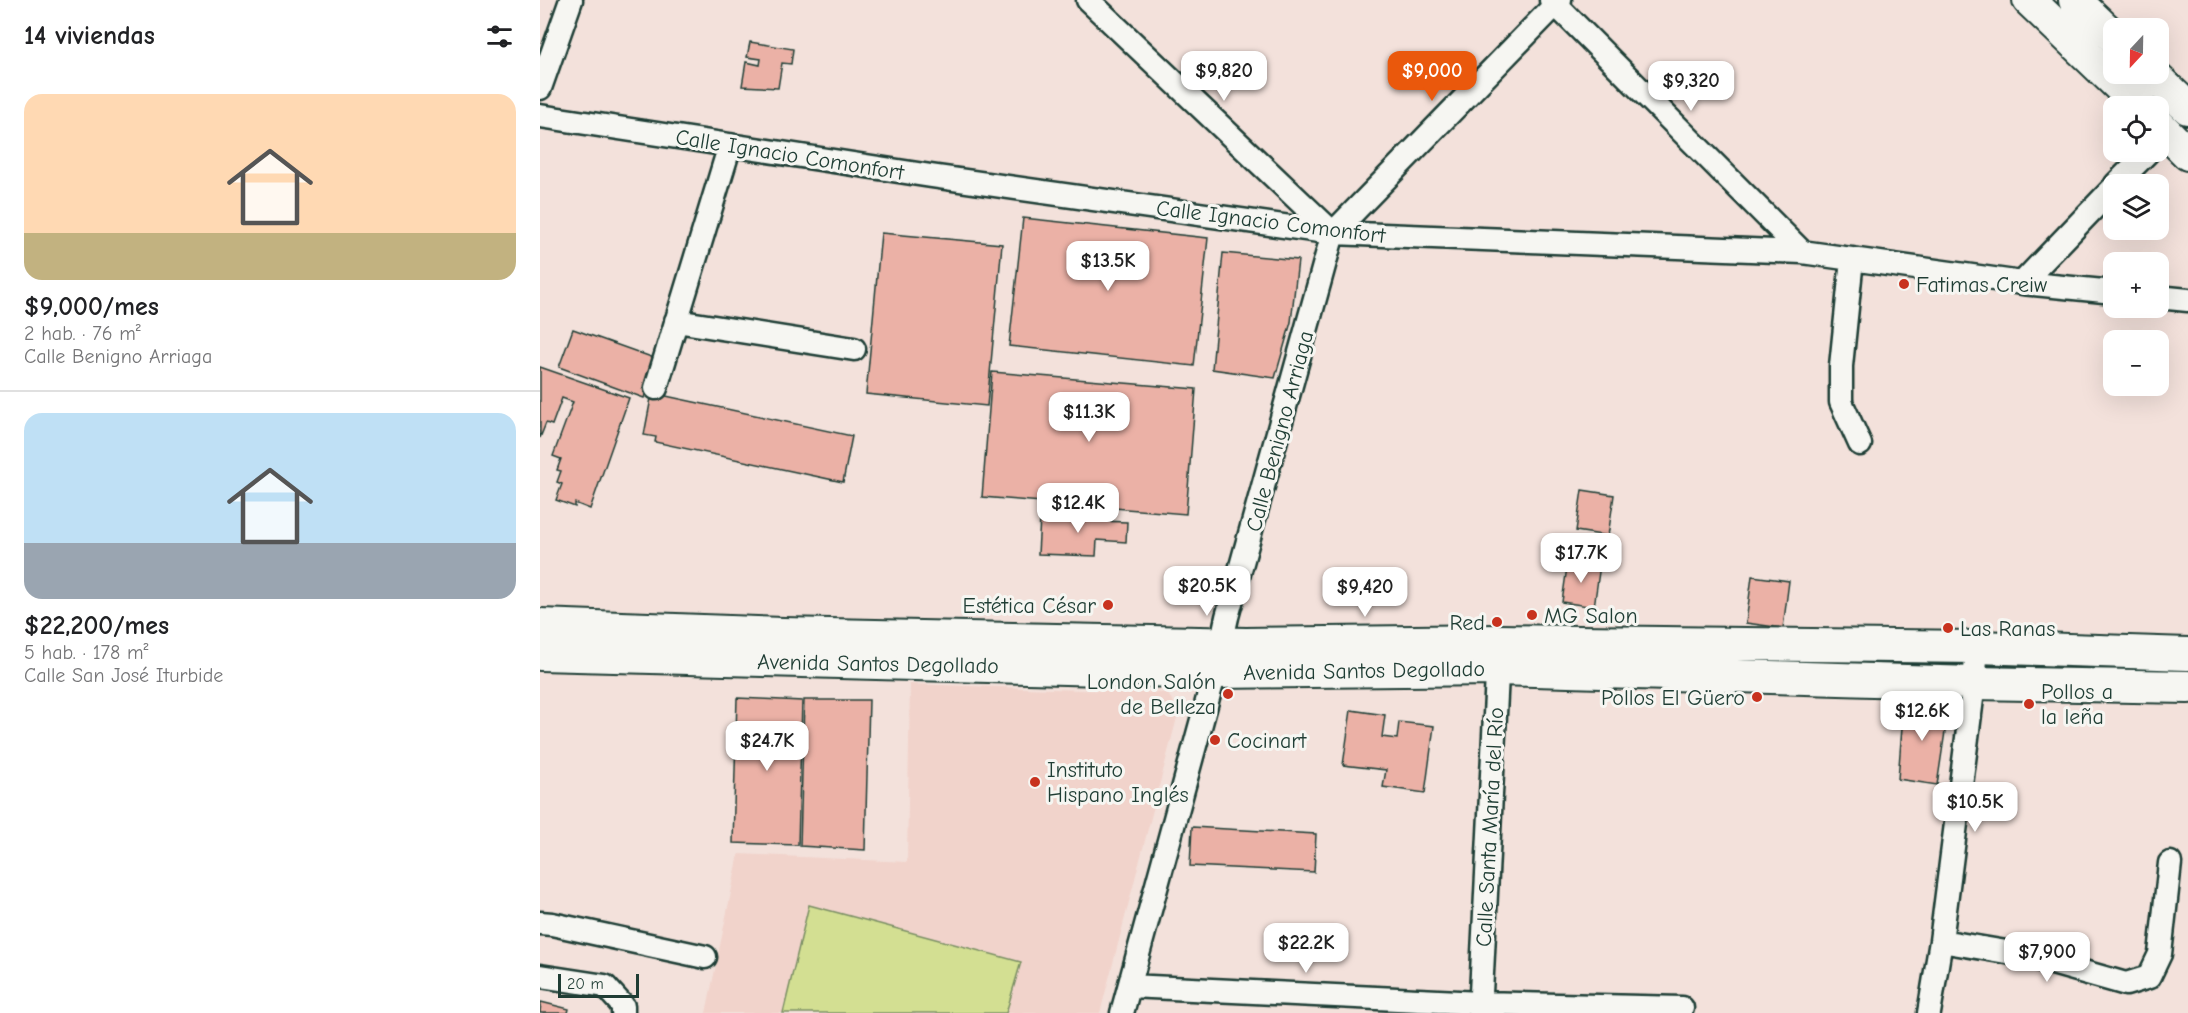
<!DOCTYPE html>
<html lang="es">
<meta charset="utf-8">
<style>
body{margin:0;font-family:"Comic Neue",sans-serif;background:#f2f2f2;color:#202124;height:100vh;display:flex;flex-direction:column;font-size:22px;white-space:nowrap}
*{box-sizing:border-box;margin:0}
p{font-size:20px;color:#757577}
.icon{flex:none;width:33px;height:33px;fill:none;stroke:currentColor;stroke-width:2;stroke-linecap:round;stroke-linejoin:round}
.map{position:relative;flex:1;overflow:hidden}
.sheet{display:flex;flex-direction:column;background:#fff;width:540px}
.sheet>*{flex:none}
.needle{width:39px;rotate:202deg}
.fabs{position:absolute;left:1563px;top:18px;display:grid;gap:12px}
.fabs a{display:grid;place-items:center;width:66px;height:66px;border-radius:12px;background:#fff;box-shadow:0 6px 24px #0002;font-size:30px}
.scale{position:absolute;left:18px;bottom:15px;width:81px;box-sizing:border-box;padding-left:6px;border:3px solid #1f3d34;border-top:0;font-size:16px;line-height:21px;white-space:nowrap;color:#1f3d34;-webkit-text-stroke:4px #f6f6f2;paint-order:stroke}
.price{position:absolute;translate:-50% -51px;padding:0 14px;border-radius:12px;background:#fff;color:#222;font-size:20px;line-height:39px;filter:drop-shadow(0 2px 3px #0008)}
.price::after{content:'';position:absolute;left:50%;top:36px;width:18px;height:14px;margin-left:-9px;background:inherit;clip-path:polygon(0 0,100% 0,50% 100%)}
.price.on{background:#ea580c;color:#fff}
ul{padding:0;list-style:none}
li{display:grid;align-content:center;gap:12px;height:318px;padding:0 24px}
li+li{border-top:2px solid #e0e0e0}
li span{display:grid;place-items:center;height:186px;border-radius:18px;color:#555}
li>.icon{margin-inline-start:auto}
span .icon{width:108px;height:108px;fill:#fffc;stroke-width:1}
li b{font-size:26px}
h2{display:flex;justify-content:space-between;align-items:center;height:72px;padding:0 24px;font-size:26px}
main{display:flex;flex:1;min-height:0}
.map>svg:first-child{display:block}
</style>
<main>
<section class="sheet">
<h2>14 viviendas<svg class="icon" aria-label="filters" viewBox="0 0 24 24"><path d="M4 7h16M4 17h16"/><circle cx="9" cy="7" r="2"/><circle cx="15" cy="17" r="2"/></svg></h2>
<ul>
<li><span style="background:linear-gradient(#ffd9b3 75%,#c2b280 0)"><svg class="icon" aria-label="home" viewBox="0 0 24 24"><path d="M3 11l9-7 9 7M6 9v11h12V9"/></svg></span><div><b>$9,000/mes</b><p>2 hab. · 76 m²</p><p>Calle Benigno Arriaga</p></div></li>
<li><span style="background:linear-gradient(#bfe0f5 70%,#9aa5b1 0)"><svg class="icon" aria-label="home" viewBox="0 0 24 24"><path d="M3 11l9-7 9 7M6 9v11h12V9"/></svg></span><div><b>$22,200/mes</b><p>5 hab. · 178 m²</p><p>Calle San José Iturbide</p></div></li>
</ul>
</section>
<div class="map">
<svg width="1648" height="1013" viewBox="0 0 1648 1013">
<rect width="100%" height="100%" fill="#f3e1db"/>
<filter id="ink" filterUnits="userSpaceOnUse"><feTurbulence type="fractalNoise" baseFrequency=".0167" numOctaves="2"/><feDisplacementMap in="SourceGraphic" scale="12" xChannelSelector="R" yChannelSelector="G"/><feConvolveMatrix kernelMatrix="1 2 1 2 8 2 1 2 1" color-interpolation-filters="sRGB"/></filter>
<g filter="url(#ink)">
<path fill="#f1d3cb" d="M370 684 627 693 639 710 560 1013H166L199 854 367 862Z"/>
<path fill="#d3df92" stroke="#798e63" stroke-width="1.5" d="M269 905 481 962 466 1013H243Z"/>
<path fill="#ebb1a6" stroke="#1f3d34" stroke-width="1.5" d="M210 42 253 49 251 64 242 63 238 88 202 86 206 62 220 65 221 59 207 57Z
M483 218 668 238 654 366 469 346Z
M341 233 462 244 447 406 326 394Z
M683 253 758 260 751 322 735 378 672 369Z
M33 329 117 359 104 398 19 367Z
M0 367 89 398 50 509 35 503V507L16 500 22 484 17 482 21 471 17 470 21 459 13 456 33 402 22 398 12 425 6 423 0 438Z
M452 372 656 389 646 514 442 497Z
M112 393 312 436 303 482 115 442 116 437 104 435Z
M1042 490 1074 495 1068 536 1036 531Z
M535 510 559 511V521L587 522 586 542 557 540 556 556 498 554 500 518 535 519Z
M1028 560 1060 565 1054 607 1022 602Z
M1212 576 1249 581 1243 628 1206 623Z
M197 698 262 701 258 845 193 843Z
M264 700H329L325 850 260 846Z
M1364 702 1409 705 1397 785 1358 779Z
M811 710 845 715 842 737 857 739 859 722 894 726 885 793 843 787 846 770 803 765Z
M652 827 776 834 774 872 650 866Z
M1 1002 29 1009 28 1013H0Z"/>
<g fill="none" stroke-linecap="round" stroke-linejoin="round">
<defs>
<path id="street" d="M548 0 793 233
M1011 0 1262 252
M0 88 31 0
M0 116 391 176 793 233 1262 252 1482 283 1574 292
M1576 184 1608 152
M1312 259 1301 366V402L1320 444
M1482 283 1574 187
M1618 297 1648 300
M136 321 314 349
M116 388 190 145
M0 923 12 924 165 957
M1401 941 1484 955 1586 984 1609 977 1620 954 1630 863
M0 976 65 986 83 1006V1013
M590 986 940 1003 1142 1008
M582 1013 675 672 687 617 793 233 1020 0
M940 1013 958 655
M1389 1013 1401 941 1434 683 1437 647"/>
<path id="secondary" d="M1489 0 1600 106
M1535 0 1574 37
M1612 74 1648 108
M1618 124 1648 154
M0 625 243 634 706 644 959 641 1437 647 1648 654
M0 654 675 672 956 669 1434 683 1648 687"/>
</defs>
<use href="#street" stroke="#1f3d34" stroke-width="27"/>
<use href="#secondary" stroke="#1f3d34" stroke-width="36"/>
<use href="#street" stroke="#f6f6f2" stroke-width="22"/>
<use href="#secondary" stroke="#f6f6f2" stroke-width="32"/>
</g>
</g>
<g fill="#c8321e" stroke="#f6f6f2" stroke-width="2">
<circle cx="1364" cy="284" r="6"/>
<circle cx="568" cy="605" r="6"/>
<circle cx="992" cy="615" r="6"/>
<circle cx="957" cy="622" r="6"/>
<circle cx="1408" cy="628" r="6"/>
<circle cx="688" cy="694" r="6"/>
<circle cx="1217" cy="697" r="6"/>
<circle cx="1489" cy="704" r="6"/>
<circle cx="675" cy="740" r="6"/>
<circle cx="495" cy="782" r="6"/>
</g>
<g text-anchor="middle" stroke-width="6" stroke-linejoin="round" paint-order="stroke">
<g font-size="22" fill="#1f3d34" stroke="#f6f6f2">
<text transform="translate(250 154) rotate(9)" y="8">Calle Ignacio Comonfort</text>
<text transform="translate(731 221) rotate(7)" y="8">Calle Ignacio Comonfort</text>
<text transform="translate(739 431) rotate(-75)" y="8">Calle Benigno Arriaga</text>
<text transform="translate(338 663) rotate(1)" y="8">Avenida Santos Degollado</text>
<text transform="translate(824 670) rotate(-1)" y="8">Avenida Santos Degollado</text>
<text transform="translate(949 827) rotate(-87)" y="8">Calle Santa María del Río</text>
</g>
<g font-size="22" fill="#1f3d34" stroke="#f6f6f2" text-anchor="start">
<text x="1376" y="292">Fatimas Creiw</text>
<text x="556" y="613" text-anchor="end">Estética César</text>
<text x="1004" y="623">MG Salon</text>
<text x="945" y="630" text-anchor="end">Red</text>
<text x="1420" y="636">Las Ranas</text>
<text x="676" y="689" text-anchor="end">London Salón<tspan x="676" dy="25">de Belleza</tspan></text>
<text x="1501" y="699">Pollos a<tspan x="1501" dy="25">la leña</tspan></text>
<text x="1205" y="705" text-anchor="end">Pollos El Güero</text>
<text x="687" y="748">Cocinart</text>
<text x="507" y="777">Instituto<tspan x="507" dy="25">Hispano Inglés</tspan></text>
</g>
</g>
</svg>
<div class="fabs">
<a><svg class="needle" viewBox="-14 -14 28 28"><path d="M0-13l5 13h-10z" fill="#e53935"/><path d="M0 13l5-13h-10z" fill="#757577"/></svg></a>
<a><svg class="icon" aria-label="locate" viewBox="0 0 24 24"><circle cx="12" cy="12" r="6"/><path d="M12 2v4M12 18v4M2 12h4M18 12h4"/></svg></a>
<a><svg class="icon" aria-label="layers" viewBox="0 0 24 24"><path d="M12 4l9 5-9 5-9-5zM3 14l9 5 9-5"/></svg></a>
<a>+</a>
<a>−</a>
</div>
<div class="scale">20 m</div>
<b class="price" style="left:684px;top:102px">$9,820</b>
<b class="price on" style="left:892px;top:102px">$9,000</b>
<b class="price" style="left:1151px;top:112px">$9,320</b>
<b class="price" style="left:568px;top:292px">$13.5K</b>
<b class="price" style="left:549px;top:443px">$11.3K</b>
<b class="price" style="left:538px;top:534px">$12.4K</b>
<b class="price" style="left:1041px;top:584px">$17.7K</b>
<b class="price" style="left:667px;top:617px">$20.5K</b>
<b class="price" style="left:825px;top:618px">$9,420</b>
<b class="price" style="left:1382px;top:742px">$12.6K</b>
<b class="price" style="left:227px;top:772px">$24.7K</b>
<b class="price" style="left:1435px;top:833px">$10.5K</b>
<b class="price" style="left:766px;top:974px">$22.2K</b>
<b class="price" style="left:1507px;top:983px">$7,900</b>
</div>
</main>
